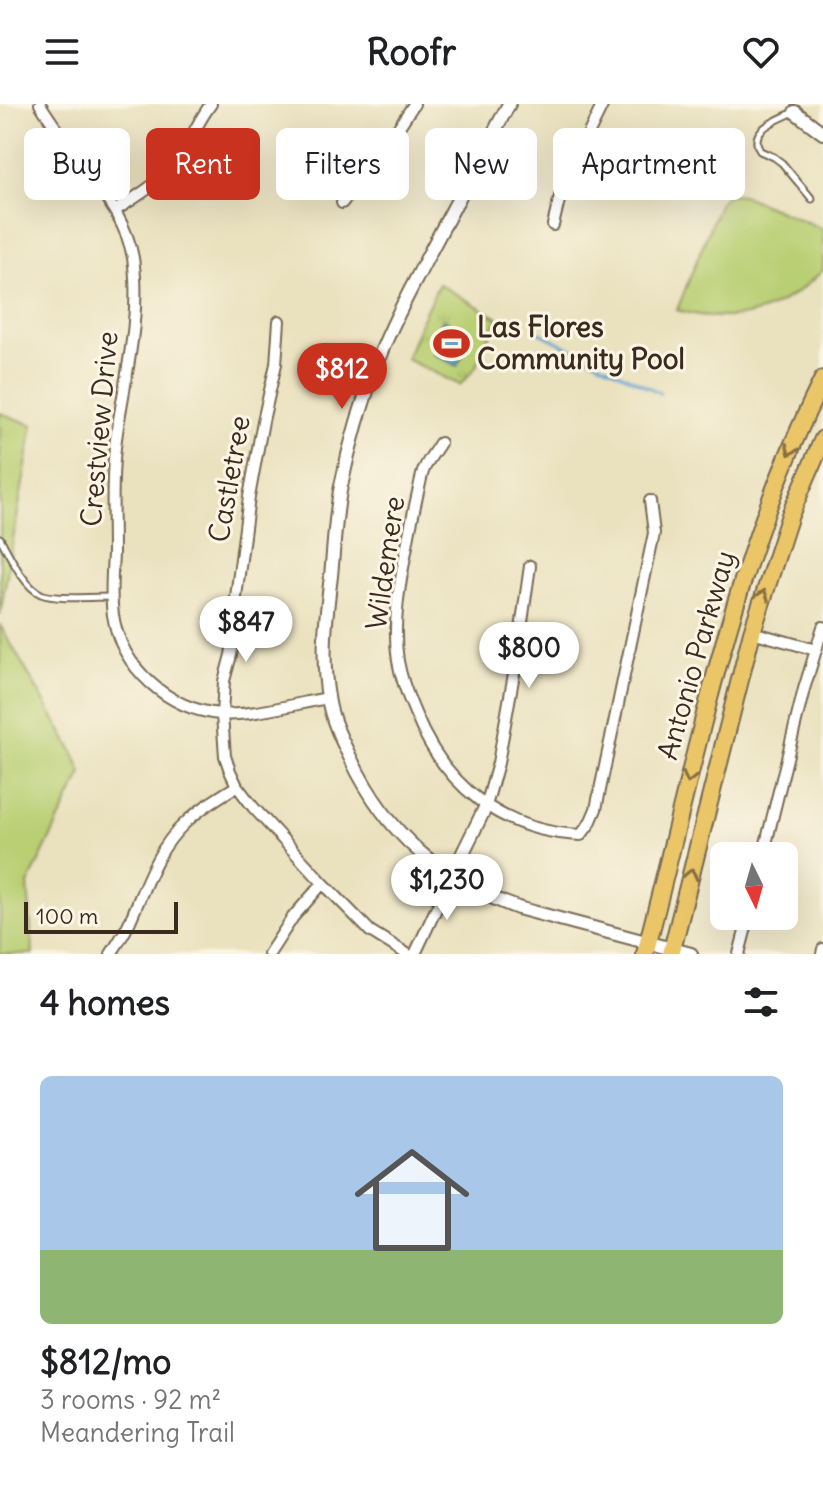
<!DOCTYPE html>
<meta charset="utf-8">
<style>
body{margin:0;font-family:Delius,sans-serif;background:#f2f2f2;color:#202124;height:100vh;display:flex;flex-direction:column;font-size:30px;white-space:nowrap}
*{box-sizing:border-box;margin:0}
p{font-size:26px;color:#757577}
.icon{flex:none;width:44px;height:44px;fill:none;stroke:currentColor;stroke-width:2;stroke-linecap:round;stroke-linejoin:round}
.map{position:relative;height:850px;overflow:hidden}
.details{display:flex;flex-direction:column;background:#fff;flex:1}
.details>*{flex:none}
.top-card{position:absolute;left:24px;top:24px;width:776px;height:72px;display:flex;gap:16px}
.needle{width:52px;rotate:175deg}
.fabs{position:absolute;left:710px;top:738px;display:grid;gap:16px}
.fabs a{display:grid;place-items:center;width:88px;height:88px;border-radius:12px;background:#fff;box-shadow:0 8px 32px #0002;font-size:40px}
.scale{position:absolute;left:24px;bottom:20px;width:154px;box-sizing:border-box;padding-left:8px;border:4px solid #3b2a1e;border-top:0;font-size:22px;line-height:28px;white-space:nowrap;color:#3b2a1e;-webkit-text-stroke:6px #fcf5e5;paint-order:stroke}
.price{position:absolute;translate:-50% -68px;padding:0 18px;border-radius:28px;background:#fff;color:#222;font-size:26px;line-height:52px;filter:drop-shadow(0 2px 4px #0008)}
.price::after{content:'';position:absolute;left:50%;top:48px;width:24px;height:18px;margin-left:-12px;background:inherit;clip-path:polygon(0 0,100% 0,50% 100%)}
.price.active{background:#c8321e;color:#fff}
ul{padding:0;list-style:none}
li{display:grid;align-content:center;gap:16px;height:424px;padding:0 40px}
li span{display:grid;place-items:center;height:248px;border-radius:12px;color:#555}
li>.icon{margin-inline-start:auto}
span .icon{width:144px;height:144px;fill:#fffc;stroke-width:1}
li b{font-size:34px}
h2{display:flex;justify-content:space-between;align-items:center;height:96px;padding:0 40px;font-size:34px}
.tag{padding:0 28px;border-radius:12px;background:#fff;box-shadow:0 8px 32px #0002;font-size:28px;line-height:72px}
.tag.active{background:#c8321e;color:#fff}
header{display:flex;justify-content:space-between;align-items:center;height:104px;padding:0 40px;background:#fff;font-size:36px;font-weight:800}
.map>svg:first-child{display:block}
</style>
<header><svg class="icon" aria-label="menu" viewBox="0 0 24 24"><path d="M4 6h16M4 12h16M4 18h16"/></svg>Roofr<svg class="icon" aria-label="heart" viewBox="0 0 24 24"><path d="M12 20l-8-8c-3-5 5-10 8-4 3-6 11-1 8 4z"/></svg></header>
<div class="map">
<svg width="823" height="850" viewBox="0 0 823 850">
<defs>
<pattern id="park-tufts" width="24" height="20" patternUnits="userSpaceOnUse" patternTransform="scale(2)"><rect width="24" height="20" fill="#b9cf73"/><path d="M3 7l-1-3M5 7V3M7 7l1-3M15 17l-1-3M17 17v-4M19 17l1-3" fill="none" stroke="#a0b263"/></pattern>
<pattern id="water-waves" width="16" height="10" patternUnits="userSpaceOnUse" patternTransform="scale(2)"><rect width="16" height="10" fill="#5ba3d1"/><path d="M0 5q4-4 8 0t8 0" fill="none" stroke="#4c85a9"/></pattern>
</defs>
<rect width="100%" height="100%" fill="#fcf5e5"/>
<filter id="ink" filterUnits="userSpaceOnUse"><feTurbulence type="fractalNoise" baseFrequency=".0125" numOctaves="2"/><feDisplacementMap in="SourceGraphic" scale="16" xChannelSelector="R" yChannelSelector="G"/><feConvolveMatrix kernelMatrix="1 2 1 2 8 2 1 2 1" color-interpolation-filters="sRGB"/></filter>
<filter id="wash" filterUnits="userSpaceOnUse"><feTurbulence type="fractalNoise" baseFrequency=".006" numOctaves="4" result="noise"/><feDisplacementMap in="SourceGraphic" scale="32" xChannelSelector="R" yChannelSelector="G"/><feGaussianBlur stdDeviation="1.8" result="paint"/><feColorMatrix in="noise" values="0 0 0 0 0 0 0 0 0 0 0 0 0 0 0 0 0 1.4 0 .05"/><feComposite in="paint" operator="in"/></filter>
<g filter="url(#wash)">
<rect width="100%" height="100%" fill="#eae1be"/>
<path fill="#b9cf73" stroke="#7a7c48" stroke-width="2" d="M733 90 742 91 823 125V166C778 210 737 223 677 206L720 98 724 93Z
M0 309 33 321 0 511Z
M0 521 74 649 82 669 28 780 33 850H0Z"/>
<path fill="url(#park-tufts)" stroke="#7a7c48" stroke-width="2" d="M439 180 498 214 475 264 460 281 406 255 424 210Z"/>
<path fill="url(#water-waves)" stroke="#4b6678" stroke-width="2" d="M443 215 468 227 458 246 464 249 457 262 433 250 443 231 436 227Z"/>
<g fill="none" stroke-linecap="round" stroke-linejoin="round">
<path stroke="#5ba3d1" stroke-width="3" d="M536 227 660 289"/>
</g>
</g>
<g filter="url(#ink)">
<g fill="none" stroke-linecap="round" stroke-linejoin="round">
<defs>
<path id="service" d="M794 8C778 16 747 25 760 47L774 53 782 59 812 95
M0 434C9 450 24 483 41 490 54 496 94 493 110 493"/>
<path id="minor" d="M40 0C54 22 69 43 85 65 106 93 127 119 133 154 142 212 124 278 116 335 111 373 113 412 113 450 112 470 110 491 113 511 121 564 168 605 220 610 249 613 298 599 328 594
M342 99 385 44 414 0
M116 106C139 91 163 77 179 54 191 36 198 17 211 0
M553 121 562 84 603 0
M279 217 276 260 263 317 249 393 236 493 235 527 231 551 224 577 222 611 225 652 230 667 237 682 253 703 323 779 370 827 407 850
M440 339C435 347 428 356 424 365 421 372 420 381 418 388 414 406 410 424 407 442 400 479 392 519 398 557 401 575 408 593 415 609 444 681 501 728 581 731L590 719 596 705 654 429 650 397
M752 528 816 546
M486 702 498 659 517 553 530 462
M763 752 804 585 823 523
M111 850C118 839 125 829 130 817 146 781 156 746 185 719 201 704 219 693 237 682
M269 850 293 813 323 779
M415 850 451 773
M739 850 749 812
M822 850 823 845"/>
<path id="tertiary" d="M509 0C482 50 456 100 429 150 412 184 392 218 379 254 363 295 350 338 341 382 335 411 334 442 331 472 326 512 321 553 328 593 331 615 341 635 351 655 387 730 440 776 518 804L691 850
M795 8 823 29
M451 773 486 702"/>
<path id="primary" d="M645 850C696 656 732 456 823 275
M671 850 752 528 790 411 823 335"/>
</defs>
<use href="#service" stroke="#786a56" stroke-width="9"/>
<use href="#minor" stroke="#786a56" stroke-width="14"/>
<use href="#tertiary" stroke="#786a56" stroke-width="16"/>
<use href="#primary" stroke="#786a56" stroke-width="20"/>
<use href="#service" stroke="#fff" stroke-width="5"/>
<use href="#minor" stroke="#fff" stroke-width="10"/>
<use href="#tertiary" stroke="#fff" stroke-width="12"/>
<use href="#primary" stroke="#ebc669" stroke-width="16"/>
</g>
<defs><path id="oneway-chevron" d="M-2-3.5L2.5 0L-2 3.5" fill="none" stroke-width="1.6" stroke-linecap="round" stroke-linejoin="round" transform="scale(2)"/></defs>
<g stroke="#8a7040">
<use href="#oneway-chevron" transform="translate(791 346) rotate(113)"/>
<use href="#oneway-chevron" transform="translate(763 491) rotate(-72)"/>
<use href="#oneway-chevron" transform="translate(689 674) rotate(104)"/>
<use href="#oneway-chevron" transform="translate(691 770) rotate(-77)"/>
</g>
</g>
<defs>
<symbol id="stadium-bare" viewBox="-9 -9 18 18"><path d="M0-5a6.5 5 0 1 0 0 10a6.5 5 0 1 0 0-10ZM-3.5-1.8h7v3.6h-7Z" fill="#c8321e" stroke="#fcf5e5" stroke-width="2.5" paint-order="stroke"/></symbol>
</defs>
<g fill-rule="evenodd">
<use href="#stadium-bare" x="426" y="214" width="51" height="51"/>
</g>
<g text-anchor="middle" stroke-width="6" stroke-linejoin="round" paint-order="stroke">
<g font-size="28" font-weight="bold" fill="#3b2a1e" stroke="#fcf5e5" text-anchor="start">
<text x="477" y="233">Las Flores<tspan x="477" dy="32">Community Pool</tspan></text>
</g>
<g font-size="28" fill="#3b2a1e" stroke="#fcf5e5">
<text transform="translate(99 325) rotate(-85)" y="10">Crestview Drive</text>
<text transform="translate(229 375) rotate(-80)" y="10">Castletree</text>
<text transform="translate(385 459) rotate(-82)" y="10">Wildemere</text>
<text transform="translate(696 551) rotate(-74)" y="10">Antonio Parkway</text>
</g>
</g>
</svg>
<div class="fabs">
<a><svg class="needle" viewBox="-14 -14 28 28"><path d="M0-13l5 13h-10z" fill="#e53935"/><path d="M0 13l5-13h-10z" fill="#757577"/></svg></a>
</div>
<div class="scale">100 m</div>
<b class="price active" style="left:342px;top:307px">$812</b>
<b class="price" style="left:246px;top:560px">$847</b>
<b class="price" style="left:529px;top:586px">$800</b>
<b class="price" style="left:447px;top:818px">$1,230</b>
<div class="top-card">
<a class="tag">Buy</a>
<a class="tag active">Rent</a>
<a class="tag">Filters</a>
<a class="tag">New</a>
<a class="tag">Apartment</a>
</div>
</div>
<section class="details">
<h2>4 homes<svg class="icon" aria-label="filters" viewBox="0 0 24 24"><path d="M4 7h16M4 17h16"/><circle cx="9" cy="7" r="2"/><circle cx="15" cy="17" r="2"/></svg></h2>
<ul>
<li><span style="background:linear-gradient(#a9c7e8 70%,#8fb573 0)"><svg class="icon" aria-label="home" viewBox="0 0 24 24"><path d="M3 11l9-7 9 7M6 9v11h12V9"/></svg></span><div><b>$812/mo</b><p>3 rooms · 92 m²</p><p>Meandering Trail</p></div></li>
</ul>
</section>
